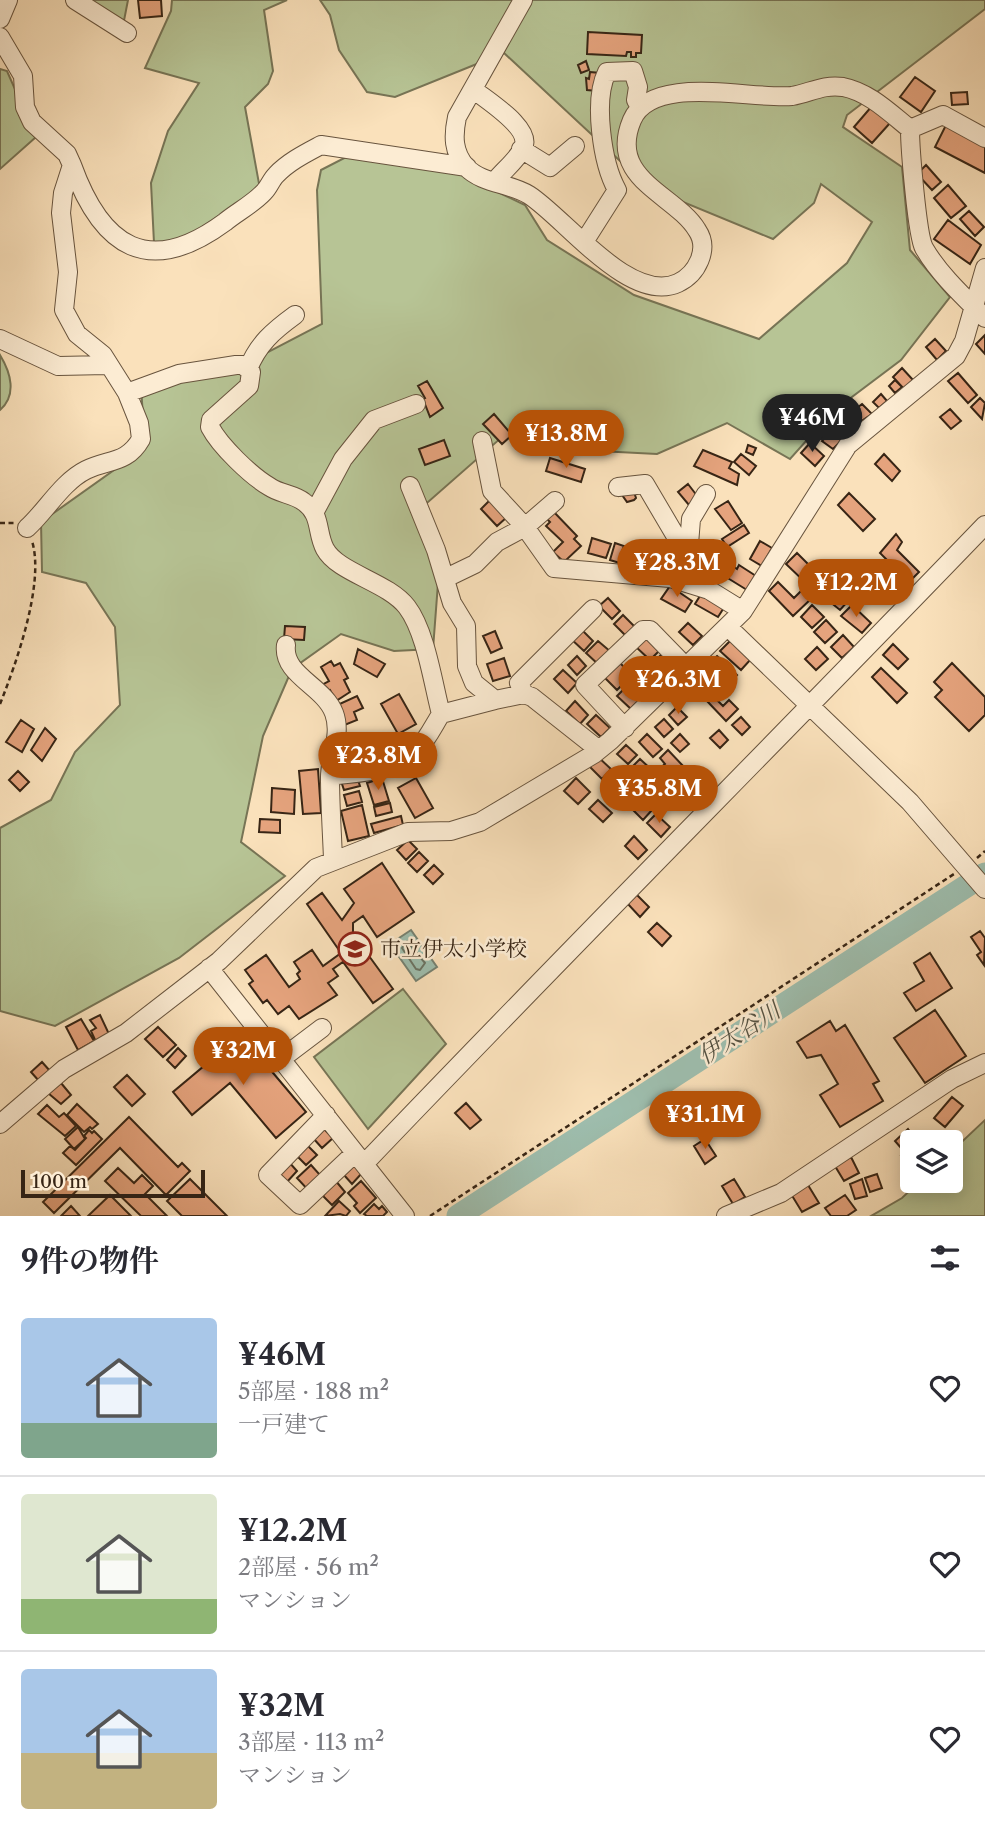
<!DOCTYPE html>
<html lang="ja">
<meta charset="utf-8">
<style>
body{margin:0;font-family:"Libre Caslon Text","Noto Serif JP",serif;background:#f2f2f3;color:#2b2b33;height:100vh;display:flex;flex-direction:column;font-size:26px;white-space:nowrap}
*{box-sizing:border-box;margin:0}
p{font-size:23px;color:#7c7c81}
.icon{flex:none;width:38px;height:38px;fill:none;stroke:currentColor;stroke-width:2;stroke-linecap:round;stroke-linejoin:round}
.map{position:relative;height:1216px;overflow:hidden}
.sheet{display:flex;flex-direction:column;background:#fff;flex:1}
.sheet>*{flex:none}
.fabs{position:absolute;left:900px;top:1130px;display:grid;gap:14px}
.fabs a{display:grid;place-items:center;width:63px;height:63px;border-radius:7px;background:#fff;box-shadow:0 4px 18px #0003;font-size:35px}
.scale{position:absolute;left:21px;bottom:18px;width:184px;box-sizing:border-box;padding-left:7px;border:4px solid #372515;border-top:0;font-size:19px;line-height:24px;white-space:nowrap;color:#372515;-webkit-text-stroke:5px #fcecd3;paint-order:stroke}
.price{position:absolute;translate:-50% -60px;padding:0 16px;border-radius:24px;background:#b45309;color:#fff;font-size:23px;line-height:46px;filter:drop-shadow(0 2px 4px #0008)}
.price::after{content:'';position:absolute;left:50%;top:42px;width:21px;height:16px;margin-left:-10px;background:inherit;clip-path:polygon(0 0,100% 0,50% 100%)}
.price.current{background:#222;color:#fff}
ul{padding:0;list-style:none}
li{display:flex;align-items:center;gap:21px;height:175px;padding:0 21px}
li+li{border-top:2px solid #e1e1e2}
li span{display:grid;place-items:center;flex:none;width:196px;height:140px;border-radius:7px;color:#555}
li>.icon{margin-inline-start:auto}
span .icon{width:84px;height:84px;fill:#fffc;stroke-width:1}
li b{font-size:30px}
h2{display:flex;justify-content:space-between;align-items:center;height:84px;padding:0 21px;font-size:30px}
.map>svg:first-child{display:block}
</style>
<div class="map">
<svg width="985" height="1216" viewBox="0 0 985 1216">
<rect width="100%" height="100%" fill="#fae1bb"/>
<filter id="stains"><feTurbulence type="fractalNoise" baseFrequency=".00286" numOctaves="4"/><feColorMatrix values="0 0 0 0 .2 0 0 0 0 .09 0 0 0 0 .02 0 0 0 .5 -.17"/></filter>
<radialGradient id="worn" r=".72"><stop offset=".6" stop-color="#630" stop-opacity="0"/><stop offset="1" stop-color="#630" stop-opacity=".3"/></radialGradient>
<path fill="#b7c495" stroke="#777455" stroke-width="2" d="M74 0H128L121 36Z
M172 0H287L264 10 273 71 268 84 245 107 260 189 170 248 154 243 151 183 168 131 199 83 145 68 171 11Z
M320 0H985V9L847 115 843 127 902 167 910 250 950 297 901 360 832 412 790 459 727 423 657 454 579 450 510 430 420 509 438 583 433 649 394 651 341 634 292 669 263 736 241 842 285 876 179 958 55 1026 0 1011V828L51 800 75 752 120 705 115 627 86 583 42 572 41 522 145 448 141 386 243 365 322 324 317 190 321 170 352 154 442 166 525 205 547 240 634 295 759 339 847 263 872 222 821 184 814 203 773 239 649 188 504 53 395 97 367 92 339 50 330 15Z
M0 69 7 71 36 137 0 169Z
M0 355C11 373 17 395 0 410Z
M403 989 446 1044 368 1129 314 1057Z
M985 1120V1216H871L902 1198 920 1181H950V1153Z"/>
<path fill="#9ebeae" stroke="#758171" stroke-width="2" d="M411 930 437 967 416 981 390 944Z"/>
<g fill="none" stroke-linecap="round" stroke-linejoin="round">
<path stroke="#6a7262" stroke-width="2" d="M407 941 425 963 420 970 416 969 402 948Z"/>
<path stroke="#9ebeae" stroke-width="23" d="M458 1216 985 874"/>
</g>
<path fill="#e5a37d" stroke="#372515" stroke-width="2" d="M138 0H161L162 16 140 18Z
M588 32 642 35 641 53H636V57H631V52H627L626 56 587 54Z
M586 61 589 70 581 73 578 65Z
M590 72 600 73 597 91 587 90 586 78 589 79Z
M915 77 935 91 921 112 900 97Z
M967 92 968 104 952 105 951 93Z
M872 106 890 123 872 143 854 127Z
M946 125 985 146V173L935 147Z
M926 165 941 182 932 190 917 174Z
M948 185 966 206 951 218 934 198Z
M969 211 984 227 975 236 960 219Z
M948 220 981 245 970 264 934 239Z
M985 335V354L976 344Z
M935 339 946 351 937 360 926 347Z
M902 368 913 380 904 389 893 377Z
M958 373 977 395 968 403 948 381Z
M895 380 902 387 895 393 889 386Z
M427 381 443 408 430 417 423 399 425 398 418 386Z
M881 394 887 401 879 408 873 402Z
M980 398 985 403 982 419 971 407Z
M862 404 872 414 860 422 852 412Z
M950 409 961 421 951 429 940 417Z
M494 414 512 435 502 444 483 424Z
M833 429 843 439 833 449 822 441Z
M444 440 450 456 425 465 419 449Z
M810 443 824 456 815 466 801 453Z
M748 445 756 448 753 455 746 452Z
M703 450 732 462 729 468 739 474 737 485 694 466Z
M741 454 756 466 749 475 734 462Z
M884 454 900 471 892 481 875 464Z
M550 458 585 469 581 482 546 471Z
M688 484 698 497 689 505 678 492Z
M633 489 636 498 634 500 627 502 622 495 619 496 618 492Z
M849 493 875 519 863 531 838 505Z
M490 500 507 517 497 526 481 509Z
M728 501 742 523 731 530 715 509Z
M552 510 577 536 574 539 581 546 564 562 553 552 563 542 546 526 550 522 545 517Z
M744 525 749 533 727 547 722 539Z
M896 534 902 542 897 550 919 572 909 582 880 553Z
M592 538 611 544 606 558 588 553Z
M675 541 682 573 659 571 656 543Z
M760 541 772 548 762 566 750 559Z
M615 543 624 546 622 551 639 556 636 568 610 560Z
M713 545H723L726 548 723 561 715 562Z
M797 553 821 577 810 587 786 564Z
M739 565 756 576 747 590 726 577 733 566 737 569Z
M778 582 794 598 803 589 812 598 793 616 769 591Z
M830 582 849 600 840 610 819 593Z
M670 586 692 601 685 612 661 599Z
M703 591 725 606 718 617 695 604Z
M608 598 620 611 612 619 599 606Z
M812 605 824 617 812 628 801 617Z
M852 605 871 623 862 633 841 616Z
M623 615 636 628 627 637 614 624Z
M826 620 837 632 825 643 814 632Z
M688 623 702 636 693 645 679 632Z
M285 626 305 627 304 640 284 639Z
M580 628 593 641 584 651 570 638Z
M495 631 502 648 491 653 483 636Z
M843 635 854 647 842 658 831 647Z
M645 637 659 651 650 660 636 647Z
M732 639 751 659 741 670 720 651Z
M598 641 611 652 599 665 586 653Z
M893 644 908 659 898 669 883 655Z
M817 647 828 659 816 670 805 659Z
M358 649 385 664 377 677 354 664Z
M663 653 677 666 668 676 654 662Z
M577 656 586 666 577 675 568 665Z
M717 656 737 675 726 687 705 667Z
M504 658 510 676 493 681 487 664Z
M331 661 334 666 340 663 348 678 344 680 350 692 336 701 330 690 324 693 320 686 329 681 321 667Z
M619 662 632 675 617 690 604 677Z
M952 663 985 697V715L969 731 935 697 942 690 934 682Z
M881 668 907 693 897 703 872 677Z
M563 670 577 683 568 693 554 679Z
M640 673 654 686 645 695 631 682Z
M626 687 640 700 631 709 617 696Z
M399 694 416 724 398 734 381 704Z
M357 696 363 708 354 712 357 720 342 726 333 707Z
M713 696 723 706 729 700 738 709 726 721 707 701Z
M575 701 588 715 580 724 566 711Z
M677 707 687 717 678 725 669 715Z
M596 715 610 728 601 737 587 724Z
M741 717 750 727 742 735 732 725Z
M664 719 673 729 664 737 655 727Z
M21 720 34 729 22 752 6 742Z
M45 728 56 739 42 761 31 750Z
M719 730 728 740 720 748 710 738Z
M647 734 662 749 653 757 639 742Z
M680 734 689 744 680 752 671 743Z
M404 738 410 745 399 753 394 746Z
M626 745 637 755 628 764 617 754Z
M383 747 386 759 367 765 363 753Z
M668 750 684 767 670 779 658 770 665 764 660 758Z
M597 756 611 769 602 779 588 765Z
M640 759 654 772 645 781 631 768Z
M318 769 321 813 303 814 299 771Z
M18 771 29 782 20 791 9 780Z
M688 772 697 782 689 790 679 780Z
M357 777 360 786 344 790 341 781Z
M621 777 634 790 625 800 612 786Z
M382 778 389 801 374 805 367 783Z
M416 778 433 808 415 818 398 788Z
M576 778 590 792 578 804 564 791Z
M659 780 673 793 663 802 650 789Z
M704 782 713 792 705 800 695 790Z
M272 788 295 790 294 814 271 812Z
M359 791 362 802 347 806 344 795Z
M638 797 652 810 643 820 629 806Z
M598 800 612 813 603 822 589 809Z
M390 803 392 812 376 816 374 807Z
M362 805 369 836 348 841 341 811Z
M656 814 670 827 661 837 647 823Z
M401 816 403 825 374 833 371 824Z
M260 819 280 820V833L259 832Z
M634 836 647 850 638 859 625 846Z
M408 840 417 849 406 860 397 850Z
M419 852 428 861 417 872 408 863Z
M382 863 414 912 377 937 363 916 353 923V934L393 989 373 1003 343 962 333 969 338 976 328 983 337 995 299 1019 289 1006 278 1014 267 1000 263 1003 249 984 253 981 245 970 266 955 289 987 300 979 297 974 300 971 294 962 312 950 323 966 341 953 307 904 322 893 342 920 354 903 344 889Z
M434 865 443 874 433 884 424 875Z
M636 894 649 907 640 917 627 903Z
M657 923 671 936 662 946 648 932Z
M980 931 985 938 984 965 977 955 981 952 971 937Z
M930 953 952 988 916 1011 904 993 924 981 914 963Z
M935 1010 966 1056 925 1083 894 1038Z
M100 1015 109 1034 96 1042 91 1031 96 1028 90 1020Z
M81 1019 94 1041 78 1050 66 1027Z
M830 1021 836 1031 845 1025 879 1081 873 1084 883 1101 840 1127 820 1095 838 1084 821 1055 807 1058 797 1042Z
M158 1027 176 1045 163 1057 145 1039Z
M241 1035 306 1112 276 1138 230 1083 192 1115 173 1092Z
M178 1048 186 1056 175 1068 167 1060Z
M42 1062 50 1071 39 1081 31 1072Z
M127 1075 145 1094 132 1106 114 1087Z
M61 1083 71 1095 61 1104 48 1093Z
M952 1097 963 1106 945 1127 934 1118Z
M466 1103 481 1120 470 1129 455 1113Z
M694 1103 704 1121 689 1130 678 1112Z
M77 1104 98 1124 92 1129 90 1127 84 1132 67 1115Z
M47 1105 59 1117 64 1113 76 1126 65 1136 38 1114Z
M129 1117 178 1167 182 1163 190 1171 166 1195 120 1148 54 1213 43 1202Z
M78 1127 85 1139 74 1149 65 1139Z
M323 1128 333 1138 322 1148 313 1138Z
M908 1129 915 1138 902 1149 895 1141Z
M89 1130 92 1133 94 1131 102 1139 76 1165 63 1153 70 1146 75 1150 86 1138 84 1136Z
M705 1139 716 1156 705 1164 694 1146Z
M307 1145 317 1155 306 1165 296 1155Z
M912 1147V1170L901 1156Z
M851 1157 859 1173 844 1181 835 1166Z
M288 1161 297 1171 287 1182 277 1171Z
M311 1165 320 1175 309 1191 297 1178Z
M354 1165 362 1173 352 1184 344 1175Z
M118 1168 134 1183 142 1175 153 1186 145 1194 167 1216H141L105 1181Z
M877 1174 882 1188 870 1192 865 1178Z
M190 1179 227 1216H182L167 1201Z
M734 1179 745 1197 733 1204 722 1186Z
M862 1179 867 1196 855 1199 850 1184Z
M335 1180 345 1192 332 1205 323 1196Z
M361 1181 376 1198 360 1213 354 1206 357 1203 348 1193Z
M808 1185 819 1203 802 1212 791 1194Z
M110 1195 131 1216H88Z
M845 1195 856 1210 847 1216H831L825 1208Z
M339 1201 350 1211 346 1216 340 1214 325 1216Z
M374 1204 379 1209 382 1206 387 1212 383 1216H367L364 1214Z
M71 1206 80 1216H61Z"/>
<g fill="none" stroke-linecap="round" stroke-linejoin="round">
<defs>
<path id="minor" d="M75 0 127 33
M523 0 457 117C453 136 453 152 466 167 482 184 510 183 529 195 565 218 630 305 678 283 697 274 710 249 697 230 675 194 607 179 632 120 652 73 751 100 792 96 810 93 823 84 843 87 869 92 890 113 910 129 910 147 917 235 924 248 939 274 964 297 985 318
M0 19 8 0
M0 37 23 76 25 107 32 122 67 154 72 165 63 193 61 213 68 272 64 310 77 334 103 355 127 393 139 423 141 439C127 464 108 459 86 470 62 482 46 511 27 528
M473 89C487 101 533 128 523 148 517 160 503 171 495 181
M910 129 943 115 985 138
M521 149 550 167 575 146
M72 165C102 248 149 278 225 222 237 212 253 204 264 192 269 187 271 180 276 175 288 162 306 153 321 145L467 167
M584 242 617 190C602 163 593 100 607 72L633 71 638 87 636 100 640 107
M0 339 58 366 107 365
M248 369C258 344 273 331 295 315
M127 393 179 374 236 365H243L251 372 249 386 211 420 210 427C220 446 251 476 270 487 280 494 294 494 304 502 322 515 316 532 325 549 338 573 388 582 407 607 426 632 433 684 441 714
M482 441 492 491 525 527 554 568 670 578 709 590 743 611
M410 486 436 550 452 603 466 626 467 666 474 683 495 700 524 694 532 697 599 750
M618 487 645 484 688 557 700 587
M315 511 343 459 374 420 416 404
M688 557 691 519 706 494
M446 578 475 564 497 542 525 527 555 501
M728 627 910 802 985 889
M286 645C282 675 324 686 334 713 342 734 330 756 330 777 330 804 332 832 333 859
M524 694 519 683 593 609
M625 728 585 685 643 630H650L687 668
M330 776C358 772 397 773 417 750 427 740 434 725 441 714L495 700
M209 968 405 1216
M281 1059 322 1028
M326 1115 268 1175 300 1205 355 1153
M0 1124 64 1069 126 1033 219 961 316 868 408 832 451 831 480 822 594 754 610 741 743 611 848 445 956 356 964 341 985 268
M364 1164C569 949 779 739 985 525
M726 1216 781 1193 952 1079 985 1063"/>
</defs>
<use href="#minor" stroke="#68543e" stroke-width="20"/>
<path stroke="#372515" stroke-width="2.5" stroke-dasharray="5 3.5" stroke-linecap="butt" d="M0 523H14
M0 704C16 664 45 583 32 541
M977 858 985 851
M430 1216 954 874"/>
<use href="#minor" stroke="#fcecd3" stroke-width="18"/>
</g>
<defs>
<symbol id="school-ring" viewBox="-11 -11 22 22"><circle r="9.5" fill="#fcecd3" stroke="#8f2418" stroke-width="1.5"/><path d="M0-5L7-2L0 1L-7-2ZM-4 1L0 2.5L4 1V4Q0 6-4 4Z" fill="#8f2418"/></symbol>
</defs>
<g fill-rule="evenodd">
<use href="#school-ring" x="336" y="930" width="38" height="38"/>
</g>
<g text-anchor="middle" stroke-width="5" stroke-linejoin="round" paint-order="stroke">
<g font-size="21" fill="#372515" stroke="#fcecd3" text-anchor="start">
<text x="380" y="956">市立伊太小学校</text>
</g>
<g font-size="23" font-style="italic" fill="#565343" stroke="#fcecd3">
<text transform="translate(739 1033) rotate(-33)" y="8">伊太谷川</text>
</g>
</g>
<rect width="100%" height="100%" filter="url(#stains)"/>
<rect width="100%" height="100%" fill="url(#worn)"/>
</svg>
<div class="fabs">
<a><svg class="icon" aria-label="layers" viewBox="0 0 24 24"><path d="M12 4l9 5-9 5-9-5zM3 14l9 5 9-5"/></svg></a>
</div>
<div class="scale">100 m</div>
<b class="price current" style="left:812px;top:454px">¥46M</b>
<b class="price" style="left:566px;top:470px">¥13.8M</b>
<b class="price" style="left:677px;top:599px">¥28.3M</b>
<b class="price" style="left:856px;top:619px">¥12.2M</b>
<b class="price" style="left:678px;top:716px">¥26.3M</b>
<b class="price" style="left:378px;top:792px">¥23.8M</b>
<b class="price" style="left:659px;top:825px">¥35.8M</b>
<b class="price" style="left:243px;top:1087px">¥32M</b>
<b class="price" style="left:705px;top:1151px">¥31.1M</b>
</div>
<section class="sheet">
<h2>9件の物件<svg class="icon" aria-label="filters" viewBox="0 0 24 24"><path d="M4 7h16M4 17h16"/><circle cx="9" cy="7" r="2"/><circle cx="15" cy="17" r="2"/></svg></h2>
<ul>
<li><span style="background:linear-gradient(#a9c7e8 75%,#7fa58c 0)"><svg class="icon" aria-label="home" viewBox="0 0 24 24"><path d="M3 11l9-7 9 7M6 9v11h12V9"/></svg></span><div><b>¥46M</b><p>5部屋 · 188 m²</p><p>一戸建て</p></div><svg class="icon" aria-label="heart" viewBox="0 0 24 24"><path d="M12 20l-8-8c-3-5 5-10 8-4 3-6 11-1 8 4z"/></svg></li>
<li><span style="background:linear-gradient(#dfe7d0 75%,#8fb573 0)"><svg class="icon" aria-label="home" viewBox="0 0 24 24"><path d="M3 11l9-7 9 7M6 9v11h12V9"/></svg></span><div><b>¥12.2M</b><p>2部屋 · 56 m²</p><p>マンション</p></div><svg class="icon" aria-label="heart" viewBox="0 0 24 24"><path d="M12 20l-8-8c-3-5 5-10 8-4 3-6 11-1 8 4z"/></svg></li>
<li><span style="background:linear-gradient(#a9c7e8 60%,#c2b280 0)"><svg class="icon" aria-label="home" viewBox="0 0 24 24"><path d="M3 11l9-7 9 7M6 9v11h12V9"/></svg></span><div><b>¥32M</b><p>3部屋 · 113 m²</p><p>マンション</p></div><svg class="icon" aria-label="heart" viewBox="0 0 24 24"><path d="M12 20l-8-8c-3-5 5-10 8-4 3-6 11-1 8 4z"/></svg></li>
</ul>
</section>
